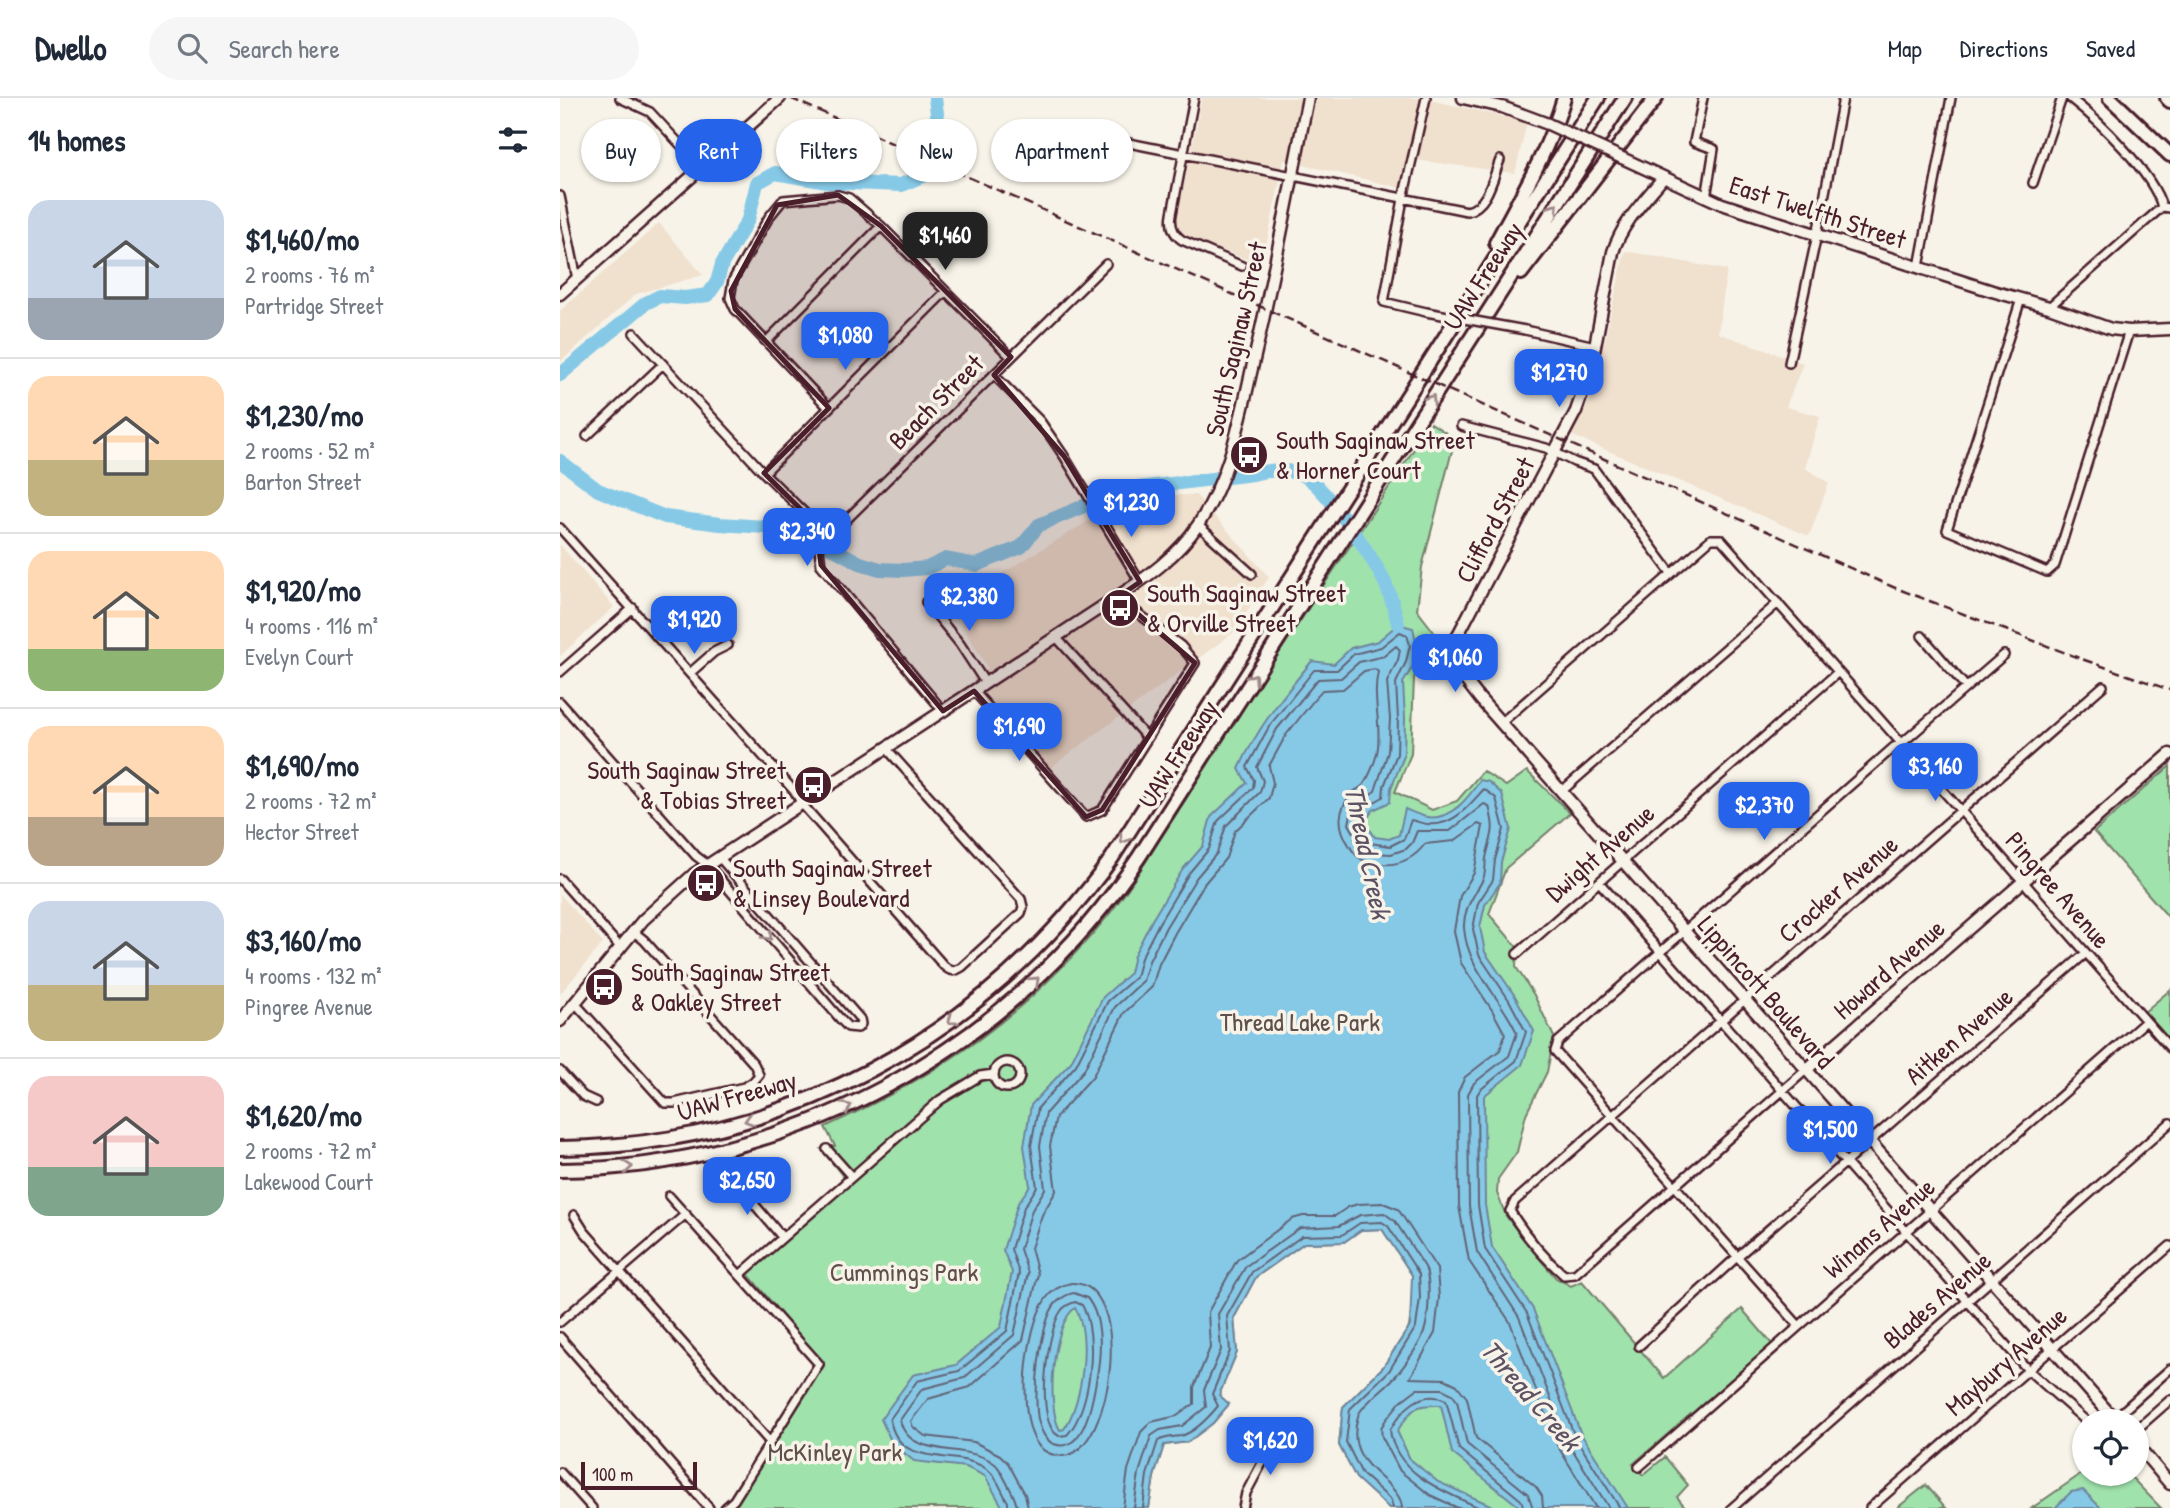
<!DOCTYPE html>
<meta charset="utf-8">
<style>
body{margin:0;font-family:"Patrick Hand",sans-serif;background:#f6f6f7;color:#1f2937;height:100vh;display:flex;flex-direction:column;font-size:26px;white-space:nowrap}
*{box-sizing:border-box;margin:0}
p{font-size:23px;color:#747a83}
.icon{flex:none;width:38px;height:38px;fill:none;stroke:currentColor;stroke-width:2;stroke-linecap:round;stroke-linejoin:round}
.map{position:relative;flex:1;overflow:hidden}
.panel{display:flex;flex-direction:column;background:#fff;width:560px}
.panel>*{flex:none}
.banner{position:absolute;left:21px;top:21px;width:665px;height:63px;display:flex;gap:14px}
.tools{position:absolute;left:1512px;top:1311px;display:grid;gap:14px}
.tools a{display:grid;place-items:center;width:77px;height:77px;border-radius:50%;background:#fff;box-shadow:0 2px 5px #0004;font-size:35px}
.scale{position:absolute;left:21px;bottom:18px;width:116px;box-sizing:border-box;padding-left:7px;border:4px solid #4a1f2b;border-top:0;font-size:19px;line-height:24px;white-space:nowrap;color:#4a1f2b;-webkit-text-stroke:5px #f7f3e8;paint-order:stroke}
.price{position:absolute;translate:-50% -60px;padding:0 16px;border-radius:14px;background:#2563eb;color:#fff;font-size:23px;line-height:46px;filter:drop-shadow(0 2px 4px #0008)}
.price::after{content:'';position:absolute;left:50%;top:42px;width:21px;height:16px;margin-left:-10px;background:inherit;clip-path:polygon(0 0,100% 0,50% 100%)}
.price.active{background:#222;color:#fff}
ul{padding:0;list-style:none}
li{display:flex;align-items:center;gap:21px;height:175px;padding:0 28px}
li+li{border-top:2px solid #e0e1e3}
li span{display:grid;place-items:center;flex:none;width:196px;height:140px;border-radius:21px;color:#555}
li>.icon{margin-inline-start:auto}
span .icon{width:84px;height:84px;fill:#fffc;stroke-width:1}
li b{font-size:30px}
h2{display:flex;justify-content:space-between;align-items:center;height:84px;padding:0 28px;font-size:30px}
.pill{padding:0 24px;border-radius:32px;background:#fff;box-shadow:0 2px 5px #0004;font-size:24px;line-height:63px}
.pill.active{background:#2563eb;color:#fff}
header{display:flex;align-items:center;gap:42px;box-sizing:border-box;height:98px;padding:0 35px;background:#fff;border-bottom:2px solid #e0e1e3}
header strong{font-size:33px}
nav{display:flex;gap:38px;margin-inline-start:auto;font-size:24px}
.search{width:490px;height:63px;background:#f6f6f7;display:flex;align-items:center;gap:18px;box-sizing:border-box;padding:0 24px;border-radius:38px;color:#747a83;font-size:26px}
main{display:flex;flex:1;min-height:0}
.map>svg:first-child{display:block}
</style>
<header>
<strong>Dwello</strong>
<div class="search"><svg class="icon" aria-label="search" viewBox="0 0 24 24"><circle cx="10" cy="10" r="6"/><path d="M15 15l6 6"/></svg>Search here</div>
<nav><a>Map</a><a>Directions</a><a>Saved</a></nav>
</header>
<main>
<section class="panel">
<h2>14 homes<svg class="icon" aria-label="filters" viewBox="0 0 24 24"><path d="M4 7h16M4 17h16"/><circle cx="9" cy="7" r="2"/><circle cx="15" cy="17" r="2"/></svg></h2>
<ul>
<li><span style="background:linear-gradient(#c9d6e8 70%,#9aa5b1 0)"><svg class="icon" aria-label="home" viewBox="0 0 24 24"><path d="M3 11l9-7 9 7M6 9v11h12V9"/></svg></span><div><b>$1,460/mo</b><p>2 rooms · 76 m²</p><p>Partridge Street</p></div></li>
<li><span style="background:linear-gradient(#ffd9b3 60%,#c2b280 0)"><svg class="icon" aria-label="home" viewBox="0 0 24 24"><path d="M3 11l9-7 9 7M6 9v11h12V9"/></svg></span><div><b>$1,230/mo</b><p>2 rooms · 52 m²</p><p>Barton Street</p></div></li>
<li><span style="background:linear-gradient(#ffd9b3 70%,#8fb573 0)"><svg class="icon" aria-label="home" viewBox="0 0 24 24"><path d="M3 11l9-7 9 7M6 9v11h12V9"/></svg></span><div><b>$1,920/mo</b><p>4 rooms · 116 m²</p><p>Evelyn Court</p></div></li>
<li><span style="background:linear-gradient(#ffd9b3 65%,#b9a48a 0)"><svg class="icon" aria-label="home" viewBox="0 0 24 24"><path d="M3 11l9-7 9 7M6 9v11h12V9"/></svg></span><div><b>$1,690/mo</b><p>2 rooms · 72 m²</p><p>Hector Street</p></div></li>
<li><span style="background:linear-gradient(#c9d6e8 60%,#c2b280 0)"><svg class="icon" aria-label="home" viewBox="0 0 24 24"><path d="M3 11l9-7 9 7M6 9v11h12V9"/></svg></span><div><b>$3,160/mo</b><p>4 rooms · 132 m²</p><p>Pingree Avenue</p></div></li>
<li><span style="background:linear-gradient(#f6c9c9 65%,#7fa58c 0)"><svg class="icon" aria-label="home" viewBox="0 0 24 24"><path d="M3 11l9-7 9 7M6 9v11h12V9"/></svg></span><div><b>$1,620/mo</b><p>2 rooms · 72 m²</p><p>Lakewood Court</p></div></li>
</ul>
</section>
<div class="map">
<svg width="1610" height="1410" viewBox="0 0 1610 1410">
<rect width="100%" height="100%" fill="#f7f3e8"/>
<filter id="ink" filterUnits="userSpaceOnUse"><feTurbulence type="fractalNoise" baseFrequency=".0143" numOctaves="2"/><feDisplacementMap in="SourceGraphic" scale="14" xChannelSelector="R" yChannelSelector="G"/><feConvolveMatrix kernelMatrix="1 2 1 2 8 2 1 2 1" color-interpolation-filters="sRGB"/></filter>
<g filter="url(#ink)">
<path fill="#f0e0ce" d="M642 0H861L967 24 955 75 847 61 841 90 724 62 702 167 624 138 616 126Z
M99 125 143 177 76 196 0 264V213Z
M1065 153 1167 172 1158 235 1243 265 1226 309 1260 318 1245 370 1269 385 1249 438 1011 337 1032 298Z
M636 397 709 479 674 534 490 670 412 580 428 571 398 519 442 492 436 479 570 398Z
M0 447 54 509 0 558Z
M0 796 43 845 0 896Z"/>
<path fill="#a0e2ac" stroke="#75806c" stroke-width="2" d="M871 325 895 341 862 469 857 512 874 534V545L854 580 851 656 835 694 872 712 897 703 923 673 946 688 967 673 1010 715 946 770 929 816 957 849 956 869 974 897 994 939 987 974 966 1016 957 1054 938 1081 937 1095 946 1118 973 1153 996 1180 1011 1188 1022 1183 1104 1280 1182 1211 1212 1246 1073 1366 1083 1377 1105 1359 1128 1387 1117 1399 1126 1410H829L796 1380 779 1347 783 1309 823 1269 849 1229 853 1199 852 1177 822 1131 801 1132 784 1144 744 1145 696 1179 674 1220 677 1254 659 1297 669 1306 653 1325 628 1344 604 1347 594 1379 589 1410H173L264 1267 187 1175 289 1086 261 1051 275 1048 265 1029C381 976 465 918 546 820 567 795 583 768 600 741 630 695 659 649 688 603 748 509 811 418 871 325Z
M1610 668V821L1534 734Z
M1610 892V946L1583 915Z
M1524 1374 1568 1376 1601 1410H1472Z
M1366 1387 1386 1410H1337Z"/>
<path fill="#86c9e7" stroke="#6e859c" stroke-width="2" fill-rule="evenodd" d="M838 526 853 530 857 547 853 568 843 585 845 620 844 658 831 690 830 704 813 712 805 724 815 739 829 741 839 737 845 711C852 714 860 718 867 719 891 723 909 699 920 682L929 684 942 696 951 731 941 764 940 785 925 807 920 829 925 854 955 898 974 933 962 967 924 998 925 1107 932 1149 973 1211 1021 1336 1068 1410H961L892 1355 881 1307C852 1306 853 1311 837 1333L850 1361 878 1384 937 1410H829L796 1380 779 1347 783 1309 823 1269 850 1228 852 1177 822 1131 801 1132 784 1144 744 1145 696 1179 674 1220 677 1254 659 1297 669 1306 653 1325 628 1344 604 1347 594 1379 589 1410H443L425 1378 406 1369 354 1363 332 1345 321 1321 353 1277 396 1267 441 1229 452 1174 443 1152 458 1105 470 1088 464 1048 471 1007 511 964 543 899 570 875 574 857 592 822 623 771 643 748 651 719 687 685 679 671C697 630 723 598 752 563L774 566 791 550 818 543ZM515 1210C532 1236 522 1307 504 1331L500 1332C486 1308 492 1226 515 1210Z
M1523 1392 1541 1410H1495L1511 1394Z"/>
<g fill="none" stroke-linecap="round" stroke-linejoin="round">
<path stroke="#626376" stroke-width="2" d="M511 1185C575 1182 554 1356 502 1358 493 1358 484 1354 478 1347 456 1319 466 1231 485 1202 491 1193 501 1187 511 1185Z
M514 1195 527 1200C544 1221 541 1258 536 1283 533 1301 524 1357 494 1346 486 1343 481 1333 479 1325 472 1302 480 1223 496 1205 501 1200 507 1196 514 1195Z
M515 1204 522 1207C539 1236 531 1312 507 1337L499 1338C474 1326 487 1232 501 1213 504 1208 509 1206 515 1204Z
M448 1410V1404C442 1395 437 1378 428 1372 396 1348 339 1374 330 1321L357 1283 399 1273 447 1233 459 1175 451 1151 464 1109 477 1089 471 1048 478 1010 516 967 548 903 576 879 581 860 599 825 629 775 649 751 658 723 693 690 694 682 687 669 710 627 754 572H777L794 556 821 549 840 534 847 537 850 547 846 564 836 585 838 621 837 656 824 688 823 699C799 713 791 720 810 745L830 748 844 741 851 722C857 723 862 726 868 726 894 729 909 707 924 691L936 700 944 731 935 762 933 782 918 805 913 831 919 857 949 902 966 934 956 963 920 992 917 997 918 1107 925 1151 967 1215 1015 1339 1060 1410
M457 1410C456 1400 451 1393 447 1385 443 1378 440 1370 435 1366 407 1343 349 1363 340 1322L362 1291 404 1280 454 1237 468 1175 460 1151 472 1112 485 1091 480 1048 486 1015 524 972 555 909 583 883 589 863 606 829 636 780 657 755 666 728 700 694 703 683 697 669 717 631 758 581 781 580 799 564 824 558 836 548 840 552 838 562 827 584 830 621 828 654 815 693 800 703 791 716 789 726 802 749 814 755 831 756 846 751 852 745 857 733H890L924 706 929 708C936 736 932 733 926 760 925 766 926 775 923 781 915 798 903 809 904 830 907 871 941 899 957 935L949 958 914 985 908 996 909 1108 917 1154 959 1219 1007 1343 1049 1410
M468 1410 465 1396 448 1365 440 1357 414 1344 365 1338 353 1329 351 1323 368 1301 410 1289 463 1242 478 1176 471 1150 482 1117 496 1093 490 1048 496 1019 533 978 564 915 592 889 599 866 615 835 644 786 666 760 675 733 709 700 713 685 709 668 726 637 762 592 783 591 804 573 815 571 818 574C812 598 821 625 818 649 817 659 811 675 805 684 803 689 797 691 793 694 777 712 777 728 789 747 796 760 804 765 819 766 838 768 853 762 865 746L894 743 918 726 923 728 914 775 900 798 894 833 901 865 932 912 945 936 940 952 905 979 898 994 899 1108 909 1163 950 1224 997 1347 1036 1410
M563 1410 568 1372 581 1334 591 1324 617 1318 634 1306V1289L650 1250 648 1214 677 1162 732 1121 743 1118H775L788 1109 798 1106 823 1105 838 1111 877 1171 879 1200 875 1235 850 1280 885 1281 897 1287 907 1300 916 1340 976 1389 982 1398 983 1410
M574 1410 579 1375 591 1338 600 1332 622 1328 646 1309 644 1292 661 1252 658 1216 686 1168 740 1130 779 1128 800 1117 824 1115 835 1123 865 1169C871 1183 869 1219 864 1234 860 1247 841 1273 831 1283 823 1291 800 1309 798 1318 782 1372 841 1380 842 1410
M583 1410 587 1377 598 1343C605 1339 613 1339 621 1338 635 1334 649 1319 658 1308L652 1296 670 1253 667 1218 692 1174 742 1138 782 1137 800 1125 822 1124 828 1128 859 1176 860 1200 856 1229 829 1273 790 1311 786 1344 802 1376 831 1402 833 1410
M898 1410 870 1397 840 1373 822 1339 821 1330 825 1323 841 1303 857 1291H882L892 1296 897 1303 907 1346 968 1396 973 1410
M920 1410C885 1394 835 1376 830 1332 842 1311 861 1291 886 1302L899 1351 961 1402 964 1410"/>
<path stroke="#86c9e7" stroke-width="14" d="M0 277 86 205 100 198 125 200 148 197 157 184 162 166 188 122 197 85 215 75 267 84 341 87 367 76 376 68 380 38 375 0
M0 363 38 392 105 419 160 426 221 430 263 445 300 465 320 471 343 472 367 470 386 461 417 467 461 449 479 427 562 392 693 376C708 372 725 371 740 376 763 383 814 462 825 485 831 498 835 513 838 526"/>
<defs>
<path id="street" d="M60 0 90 14 143 71
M634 0 612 116C610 127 613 136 622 142L682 168
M1143 0 1134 44 1154 51 1146 100
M1510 0C1538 22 1593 75 1602 109
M529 37 907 113C928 109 933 79 940 62
M1473 85 1502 0
M0 98 17 181
M1359 169 1391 0
M1461 201 1387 432 1487 474 1495 467 1569 233
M1489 209 1602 109 1610 110
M866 214 824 204 843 101 866 0
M965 232 1035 248
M74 235 204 375 266 436
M207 243 321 128
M1229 265 1257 137 1283 0
M434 277 480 323 504 358 580 484
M269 310 175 211 170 200 173 182 209 119 223 102 278 97 289 100 321 128 451 259
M901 328 986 350 1014 364 1034 371 1111 475
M27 338 103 266
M204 375 385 194
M638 427 692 476
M0 430 235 694 242 706 384 868C391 874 394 874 402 869L461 815 463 809 461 801 327 651
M366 504 400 546 426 586
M1362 538 1406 589
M496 539 587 640
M0 574 73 510
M130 575 154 554 168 547
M414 593 526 719 542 712 635 565 621 548 566 506 560 497
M0 604 136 758 148 767 282 923 288 929 298 930 301 926 300 921 160 760
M383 613 261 467 259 451 266 436 275 433 546 166
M941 625 1151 441H1161L1610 950
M1002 693 1218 505
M0 781 60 849
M1039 784 1468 1272 1526 1323
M957 856 1277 575
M15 905 105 1005H114L184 989 193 984 199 977 194 966 84 842 74 834
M434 977a13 13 0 1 1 26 0a13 13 0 1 1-26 0Z
M1246 972 1015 1176 1004 1177C983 1159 965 1137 950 1113L955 1103 1543 588
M0 973 23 998 36 1004
M267 1051 291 1078
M173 1081 222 1139
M109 1098 259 1266 174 1402 165 1410
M14 1117 24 1133 209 1343
M181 1176 380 1002 420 978 434 976
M0 1224 126 1116
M1239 1228 995 953 998 944 1334 649 1341 646 1444 557
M0 1239 149 1410
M1079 1248 1177 1159 1526 855
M1554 1321 1610 1271
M1577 1331 1610 1302
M1079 1369 1586 923
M0 1374 32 1410
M683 1410 686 1395 716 1339
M1172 1410 1610 1025
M1310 1410 1610 1148"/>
<path id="secondary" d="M903 0 942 9 988 26
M1062 60 1162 106 1432 193 1489 209 1551 231 1569 233 1610 231
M1103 80C1084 103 1062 125 1053 154L1035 248 1028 279 1016 313 890 552 889 561 920 601 1556 1323
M0 196 220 0
M0 923 83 822 134 776 560 497C590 477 617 458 638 427 670 379 680 322 693 266 714 178 730 89 748 0
M1246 972 1610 656
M1577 1347 1610 1386"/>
<path id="highway" d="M1550 0 1610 57
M1607 0 1610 3
M936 145C962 96 988 54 1004 0
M961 175 1096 0
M0 1050C224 1048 422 940 552 760L1038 0
M0 1072C232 1070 451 952 579 759L1065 0"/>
</defs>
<use href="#street" stroke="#4a1f2b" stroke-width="12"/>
<use href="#secondary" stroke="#4a1f2b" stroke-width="15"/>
<use href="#highway" stroke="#4a1f2b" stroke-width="18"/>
<use href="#street" stroke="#f7f3e8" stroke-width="7"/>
<use href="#secondary" stroke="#f7f3e8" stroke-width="10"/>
<use href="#highway" stroke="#f7f3e8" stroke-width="12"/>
<path stroke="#4a1f2b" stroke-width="2.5" stroke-dasharray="10 5" stroke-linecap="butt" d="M230 0 1333 489 1519 560 1610 592"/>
<defs>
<path id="street-bridge" d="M866 214 965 232"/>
<path id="secondary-bridge" d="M988 26 1062 60"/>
</defs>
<use href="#street-bridge" stroke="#4a1f2b" stroke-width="12" stroke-linecap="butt"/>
<use href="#secondary-bridge" stroke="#4a1f2b" stroke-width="15" stroke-linecap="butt"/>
<use href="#street-bridge" stroke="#f7f3e8" stroke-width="7"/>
<use href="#secondary-bridge" stroke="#f7f3e8" stroke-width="10"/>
</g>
<defs><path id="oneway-chevron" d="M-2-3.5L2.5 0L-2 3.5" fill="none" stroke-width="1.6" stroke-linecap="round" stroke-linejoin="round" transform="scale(1.75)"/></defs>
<g stroke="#a0898a">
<use href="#oneway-chevron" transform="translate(994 110) rotate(-57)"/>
<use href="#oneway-chevron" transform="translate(871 301) rotate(-57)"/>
<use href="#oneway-chevron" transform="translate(693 580) rotate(-57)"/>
<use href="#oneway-chevron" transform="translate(564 741) rotate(122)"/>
<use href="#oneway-chevron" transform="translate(208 838) rotate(50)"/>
<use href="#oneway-chevron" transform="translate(475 883) rotate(-43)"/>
<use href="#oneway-chevron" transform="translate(392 922) rotate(144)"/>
<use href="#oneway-chevron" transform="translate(287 1009) rotate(-25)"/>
<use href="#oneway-chevron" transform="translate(189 1022) rotate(164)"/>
<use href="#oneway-chevron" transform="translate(68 1069) rotate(-5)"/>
</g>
</g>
<path fill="#4a1f2b" fill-opacity="0.2" stroke="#4a1f2b" stroke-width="5" stroke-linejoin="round" d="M278 97 321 128 451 259 434 277 504 358 580 484 558 499 635 565 542 712 526 719 414 593 383 613 261 467 259 451 266 436 204 375 269 310 175 211 171 193 217 107Z"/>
<defs>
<symbol id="bus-disc" viewBox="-11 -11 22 22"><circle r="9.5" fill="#4a1f2b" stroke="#f7f3e8"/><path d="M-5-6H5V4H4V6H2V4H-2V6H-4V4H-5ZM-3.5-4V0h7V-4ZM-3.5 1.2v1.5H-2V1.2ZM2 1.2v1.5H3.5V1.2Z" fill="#fff"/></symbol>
</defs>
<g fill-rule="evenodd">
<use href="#bus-disc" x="667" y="335" width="44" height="44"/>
<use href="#bus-disc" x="538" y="488" width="44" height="44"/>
<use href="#bus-disc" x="231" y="665" width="44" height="44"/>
<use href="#bus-disc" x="124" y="763" width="44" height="44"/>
<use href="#bus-disc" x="22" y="867" width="44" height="44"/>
</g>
<g text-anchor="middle" stroke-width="7" stroke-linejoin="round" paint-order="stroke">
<g font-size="26" fill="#4a1f2b" stroke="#f7f3e8">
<text transform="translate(1258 114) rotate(18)" y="9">East Twelfth Street</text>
<text transform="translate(923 178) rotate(-57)" y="9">UAW Freeway</text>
<text transform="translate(676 241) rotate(-77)" y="9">South Saginaw Street</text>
<text transform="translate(376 304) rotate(-45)" y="9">Beach Street</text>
<text transform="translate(935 422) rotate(-62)" y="9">Clifford Street</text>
<text transform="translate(618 656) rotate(-57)" y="9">UAW Freeway</text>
<text transform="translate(1040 755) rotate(-41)" y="9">Dwight Avenue</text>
<text transform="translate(1278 791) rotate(-41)" y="9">Crocker Avenue</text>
<text transform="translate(1498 792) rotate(49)" y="9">Pingree Avenue</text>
<text transform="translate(1329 871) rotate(-41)" y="9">Howard Avenue</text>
<text transform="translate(1206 894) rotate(49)" y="9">Lippincott Boulevard</text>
<text transform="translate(1399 938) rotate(-41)" y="9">Aitken Avenue</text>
<text transform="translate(177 998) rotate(-16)" y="9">UAW Freeway</text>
<text transform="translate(1319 1130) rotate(-41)" y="9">Winans Avenue</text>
<text transform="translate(1377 1202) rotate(-41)" y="9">Blades Avenue</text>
<text transform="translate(1446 1263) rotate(-41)" y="9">Maybury Avenue</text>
</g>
<g font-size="26" fill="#4a1f2b" stroke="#f7f3e8" text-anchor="start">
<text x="716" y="351">South Saginaw Street<tspan x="716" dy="30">&amp; Horner Court</tspan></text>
<text x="587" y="504">South Saginaw Street<tspan x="587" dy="30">&amp; Orville Street</tspan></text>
<text x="226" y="681" text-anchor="end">South Saginaw Street<tspan x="226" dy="30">&amp; Tobias Street</tspan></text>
<text x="173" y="779">South Saginaw Street<tspan x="173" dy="30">&amp; Linsey Boulevard</tspan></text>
<text x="71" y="883">South Saginaw Street<tspan x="71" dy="30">&amp; Oakley Street</tspan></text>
</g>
<g font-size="26" fill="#60504b" stroke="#f7f3e8">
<text x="740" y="933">Thread Lake Park</text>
<text x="344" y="1183">Cummings Park</text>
<text x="275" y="1363">McKinley Park</text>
</g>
<g font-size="28" font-style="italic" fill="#5c5263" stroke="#f7f3e8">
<text transform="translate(808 754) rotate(78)" y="10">Thread Creek</text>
<text transform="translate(971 1297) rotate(49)" y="10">Thread Creek</text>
</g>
</g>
</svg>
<div class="tools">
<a><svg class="icon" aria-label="locate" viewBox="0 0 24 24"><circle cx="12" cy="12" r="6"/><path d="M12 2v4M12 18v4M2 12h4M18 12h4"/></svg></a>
</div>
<div class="scale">100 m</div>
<b class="price active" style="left:385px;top:174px">$1,460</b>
<b class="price" style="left:285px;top:274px">$1,080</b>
<b class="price" style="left:999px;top:311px">$1,270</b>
<b class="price" style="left:571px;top:441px">$1,230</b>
<b class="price" style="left:247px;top:470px">$2,340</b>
<b class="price" style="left:409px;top:535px">$2,380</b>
<b class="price" style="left:134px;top:558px">$1,920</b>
<b class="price" style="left:895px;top:596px">$1,060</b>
<b class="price" style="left:459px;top:665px">$1,690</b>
<b class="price" style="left:1375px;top:705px">$3,160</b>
<b class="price" style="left:1204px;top:744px">$2,370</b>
<b class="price" style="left:1270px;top:1068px">$1,500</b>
<b class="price" style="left:187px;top:1119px">$2,650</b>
<b class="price" style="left:710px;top:1379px">$1,620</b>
<div class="banner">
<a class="pill">Buy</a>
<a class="pill active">Rent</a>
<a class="pill">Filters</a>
<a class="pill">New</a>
<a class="pill">Apartment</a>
</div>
</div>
</main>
